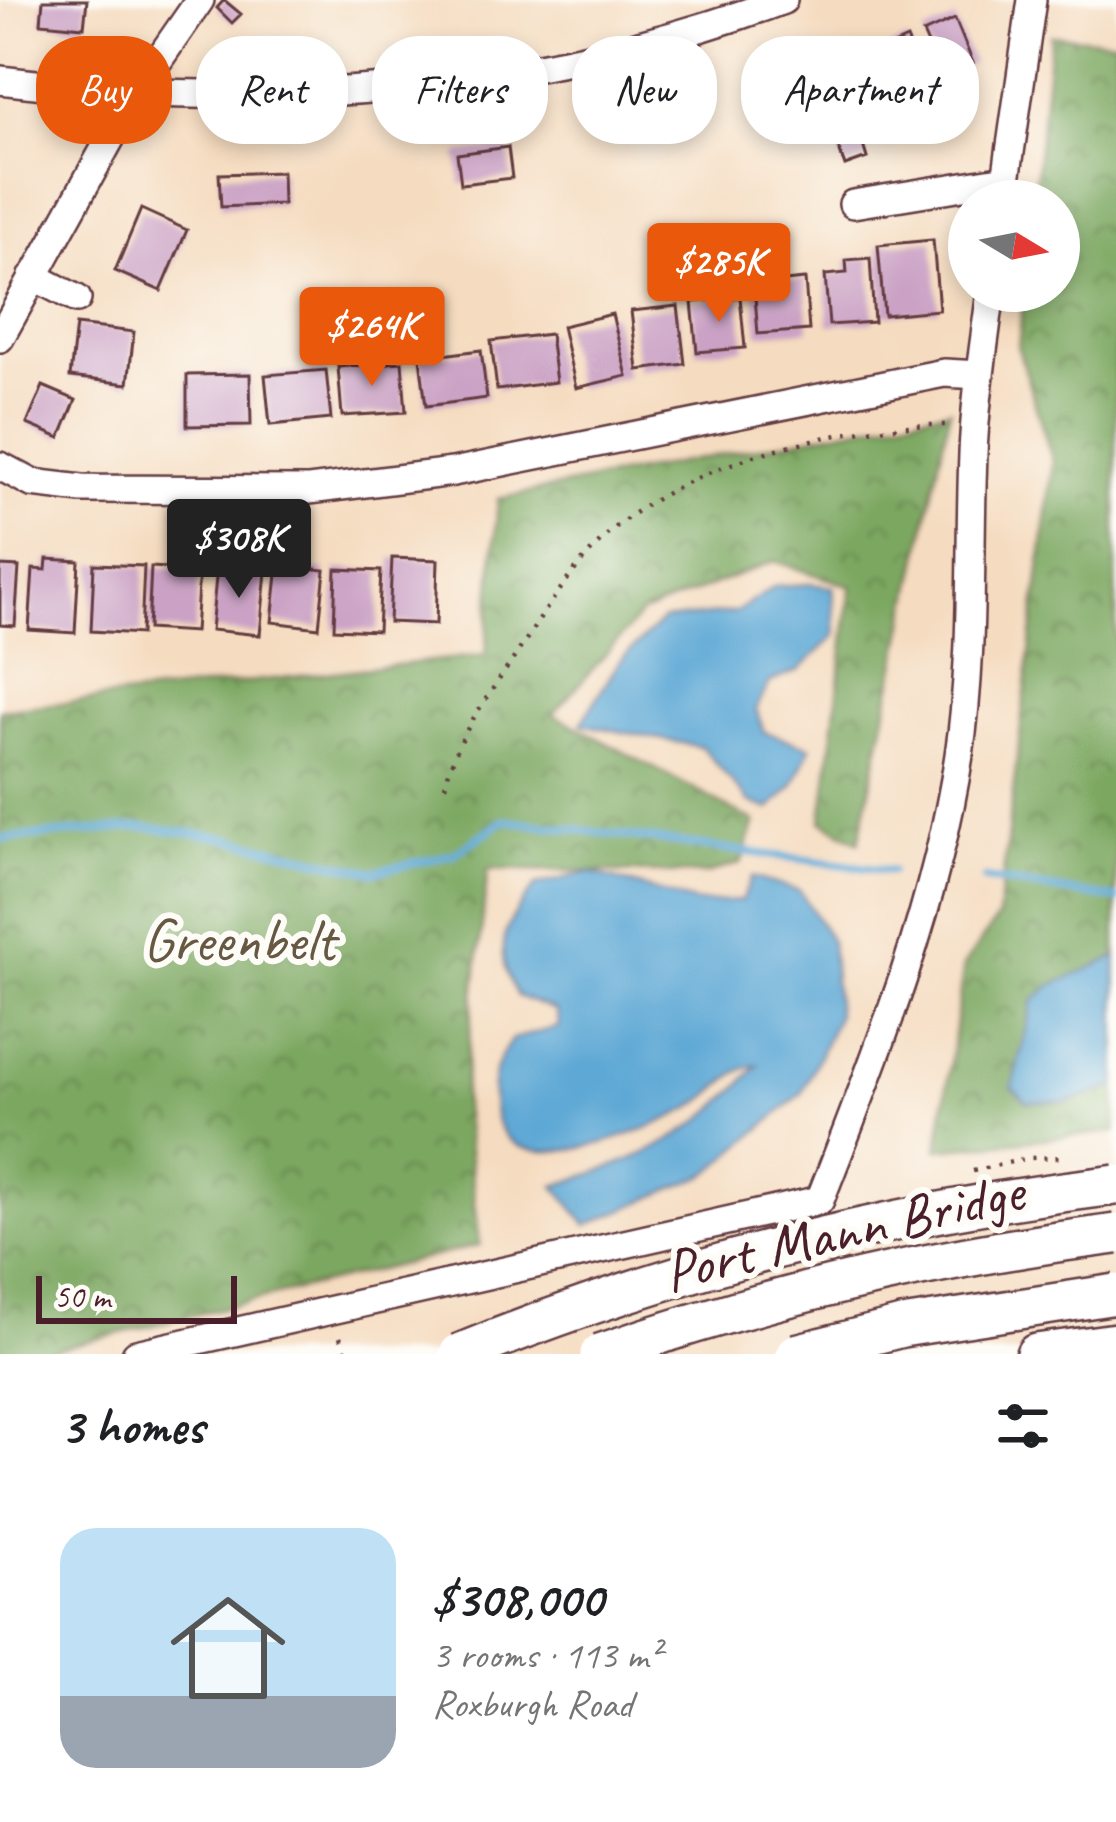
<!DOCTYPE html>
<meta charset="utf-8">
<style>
body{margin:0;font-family:Caveat,sans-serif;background:#f2f2f2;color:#202124;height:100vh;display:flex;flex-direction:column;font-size:45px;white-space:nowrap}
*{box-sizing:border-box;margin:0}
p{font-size:39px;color:#757577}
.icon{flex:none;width:66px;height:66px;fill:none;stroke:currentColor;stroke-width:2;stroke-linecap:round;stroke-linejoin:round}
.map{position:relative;height:1354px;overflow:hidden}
.details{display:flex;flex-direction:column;background:#fff;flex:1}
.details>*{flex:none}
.banner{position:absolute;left:36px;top:36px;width:1044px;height:108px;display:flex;gap:24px}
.needle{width:78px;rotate:100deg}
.fabs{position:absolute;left:948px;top:180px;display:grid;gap:24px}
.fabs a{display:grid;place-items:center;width:132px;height:132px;border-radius:50%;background:#fff;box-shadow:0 6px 18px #0003;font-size:60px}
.scale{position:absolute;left:36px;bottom:30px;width:201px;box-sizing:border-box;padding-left:12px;border:6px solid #4a1f2b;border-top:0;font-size:33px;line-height:42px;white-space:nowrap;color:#4a1f2b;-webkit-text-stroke:9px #fdfcf7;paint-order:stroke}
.price{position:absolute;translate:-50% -102px;padding:0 27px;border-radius:12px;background:#ea580c;color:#fff;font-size:39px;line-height:78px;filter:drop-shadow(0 3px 6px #0008)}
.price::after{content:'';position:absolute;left:50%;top:72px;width:36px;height:27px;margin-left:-18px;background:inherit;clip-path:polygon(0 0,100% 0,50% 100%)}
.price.active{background:#222;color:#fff}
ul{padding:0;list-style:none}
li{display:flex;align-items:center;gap:36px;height:300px;padding:0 60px}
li+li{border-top:3px solid #e0e0e0}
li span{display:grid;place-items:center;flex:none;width:336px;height:240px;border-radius:36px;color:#555}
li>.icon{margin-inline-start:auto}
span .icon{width:144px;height:144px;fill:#fffc;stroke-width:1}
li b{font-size:51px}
h2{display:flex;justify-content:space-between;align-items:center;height:144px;padding:0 60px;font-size:51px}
.pill{padding:0 42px;border-radius:48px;background:#fff;box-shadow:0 6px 18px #0003;font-size:42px;line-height:108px}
.pill.active{background:#ea580c;color:#fff}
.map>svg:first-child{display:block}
</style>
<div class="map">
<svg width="1116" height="1354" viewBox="0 0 1116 1354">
<defs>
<pattern id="forest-crowns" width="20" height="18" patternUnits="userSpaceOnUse" patternTransform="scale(3)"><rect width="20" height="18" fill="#7ca760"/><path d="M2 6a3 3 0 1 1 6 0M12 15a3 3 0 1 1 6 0" fill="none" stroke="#68874f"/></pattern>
</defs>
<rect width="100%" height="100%" fill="#fdfcf7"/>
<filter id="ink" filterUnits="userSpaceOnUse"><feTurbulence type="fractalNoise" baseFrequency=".00833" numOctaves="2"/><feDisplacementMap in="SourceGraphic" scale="24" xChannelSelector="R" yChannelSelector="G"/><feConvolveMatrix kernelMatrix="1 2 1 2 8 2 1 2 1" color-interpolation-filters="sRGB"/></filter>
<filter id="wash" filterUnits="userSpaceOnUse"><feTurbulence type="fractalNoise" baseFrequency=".004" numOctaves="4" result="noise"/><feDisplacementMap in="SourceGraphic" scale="48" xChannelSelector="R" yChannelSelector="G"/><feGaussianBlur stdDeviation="2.7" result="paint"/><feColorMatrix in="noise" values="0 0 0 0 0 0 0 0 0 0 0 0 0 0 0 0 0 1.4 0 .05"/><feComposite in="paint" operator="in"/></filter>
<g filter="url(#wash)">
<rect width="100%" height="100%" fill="#f5dbbf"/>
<path fill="url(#forest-crowns)" stroke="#636346" stroke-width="3" d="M1051 35 1116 41V1132L938 1149 964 965 998 917 1053 462 1018 348 1024 291H1059V201H1033Z
M950 409 859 842 822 821 851 586 774 561 642 613 553 714 755 822 741 863 707 874 488 869 463 1098 480 1245 35 1354H0V710L486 655 498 499Z"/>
<path fill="#5da8d5" stroke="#546480" stroke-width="3" d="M810 584 833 587 836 635 798 671 770 682 756 709 764 732 811 747 793 786 770 809 749 802 702 747 581 724 619 662 663 620 736 612 776 586Z
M590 872 697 903 741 901 752 877 800 891 831 941 837 1016 802 1093 708 1174 587 1225 555 1186C646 1157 694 1139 758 1065 728 1069 716 1096 689 1109 649 1130 502 1193 494 1108 490 1078 495 1063 512 1039L559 1027 556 1011 517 996C490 944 504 928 536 885Z
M1116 957V1086L1068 1102H1027L1012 1088 1033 1001 1050 986Z"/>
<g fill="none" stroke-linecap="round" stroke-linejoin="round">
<path stroke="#5da8d5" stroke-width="8" d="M0 839 143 827 222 837 373 872 454 854 504 820 891 871
M985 879 1116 899"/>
</g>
<g id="blocks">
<path fill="#cba2c5" d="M43 0H87L84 27 41 23Z
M224 0 241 14 232 23 217 8Z
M955 19 973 63 942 76 923 33Z
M907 39 943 120 901 139 865 58Z
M859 79 880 138 863 145 867 158 845 166 819 93Z
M508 147 512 178 461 184 457 154Z
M282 172 283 204 221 207 219 174Z
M141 209 187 230 161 291 115 271Z
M933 240 939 310 884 315 878 245Z
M870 258 874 322 829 325 825 275 847 273 846 260Z
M805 279 809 330 758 334 754 284Z
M740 297 745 348 697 352 692 302Z
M678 306 685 364 638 370 631 311Z
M612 314 627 376 576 388 562 326Z
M76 325 134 332 128 384 70 377Z
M550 334 556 382 497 390 491 341Z
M481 350 487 398 426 406 420 358Z
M402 362 406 412 342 416 338 367Z
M326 370 331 419 270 425 265 375Z
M250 374 251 425 187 426V375Z
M43 386 76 400 60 438 27 424Z
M392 558 438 560 436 624 389 622Z
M47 559 79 561 75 633 29 630 33 569 46 570Z
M94 564 144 566 141 634 91 631Z
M278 565 325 570 319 628 272 622Z
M0 566 19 567 15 626 0 625Z
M151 567 199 570 195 632 148 629Z
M217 567 266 571 260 635 211 630Z
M336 569 381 571 378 631 334 629Z"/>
</g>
</g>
<g filter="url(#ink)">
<use href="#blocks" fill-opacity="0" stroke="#643b41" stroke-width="3"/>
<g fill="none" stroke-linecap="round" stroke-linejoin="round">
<defs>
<path id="minor" d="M0 80C263 112 533 93 783 0
M1003 201 1032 0
M853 204 1006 179
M33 276 77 299
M0 338 135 94 200 0
M0 466 32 483 82 489 309 490 453 472 944 373 980 375
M136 1354 820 1200C876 1057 936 908 959 755 974 656 969 555 973 454 975 400 984 345 991 291"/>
<path id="highway" d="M1036 1354 1116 1343"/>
</defs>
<use href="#minor" stroke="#643b41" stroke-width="32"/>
<use href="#highway" stroke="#643b41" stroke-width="44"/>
<path stroke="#643b41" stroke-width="4.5" stroke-dasharray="3 9" stroke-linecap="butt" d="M445 786C456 737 486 699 514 658 544 613 574 563 615 528 697 459 846 423 951 425
M973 1171 1029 1158 1063 1157
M340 1337 347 1354"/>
<use href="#minor" stroke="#fff" stroke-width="27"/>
<use href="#highway" stroke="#fff" stroke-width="39"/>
<defs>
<path id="highway-bridge" d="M459 1354C669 1268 891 1212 1116 1185
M600 1354C767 1296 940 1256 1116 1234
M796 1354 902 1327 1116 1294"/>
</defs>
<use href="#highway-bridge" stroke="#643b41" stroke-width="44" stroke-linecap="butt"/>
<use href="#highway-bridge" stroke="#fff" stroke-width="39"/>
</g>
</g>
<g text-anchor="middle" stroke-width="12" stroke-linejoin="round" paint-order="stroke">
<g font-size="60" fill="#665842" stroke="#fdfcf7">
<text x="239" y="960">Greenbelt</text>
</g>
<g font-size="60" fill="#4a1f2b" stroke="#fdfcf7">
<text transform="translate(843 1230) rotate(-13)" y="21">Port Mann Bridge</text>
</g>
</g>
</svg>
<div class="fabs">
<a><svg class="needle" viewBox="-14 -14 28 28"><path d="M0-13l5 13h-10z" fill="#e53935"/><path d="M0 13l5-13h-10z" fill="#757577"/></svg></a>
</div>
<div class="scale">50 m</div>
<b class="price" style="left:719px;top:325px">$285K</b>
<b class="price" style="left:372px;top:389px">$264K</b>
<b class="price active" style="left:239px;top:601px">$308K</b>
<div class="banner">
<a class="pill active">Buy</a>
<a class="pill">Rent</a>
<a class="pill">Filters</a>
<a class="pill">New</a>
<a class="pill">Apartment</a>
</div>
</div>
<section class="details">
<h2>3 homes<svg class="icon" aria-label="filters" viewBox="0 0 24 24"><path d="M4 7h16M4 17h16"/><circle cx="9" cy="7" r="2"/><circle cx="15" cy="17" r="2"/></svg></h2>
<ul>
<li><span style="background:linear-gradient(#bfe0f5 70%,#9aa5b1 0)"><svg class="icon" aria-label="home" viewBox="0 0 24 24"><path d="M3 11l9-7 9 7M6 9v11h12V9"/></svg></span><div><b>$308,000</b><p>3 rooms · 113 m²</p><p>Roxburgh Road</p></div></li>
</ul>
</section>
